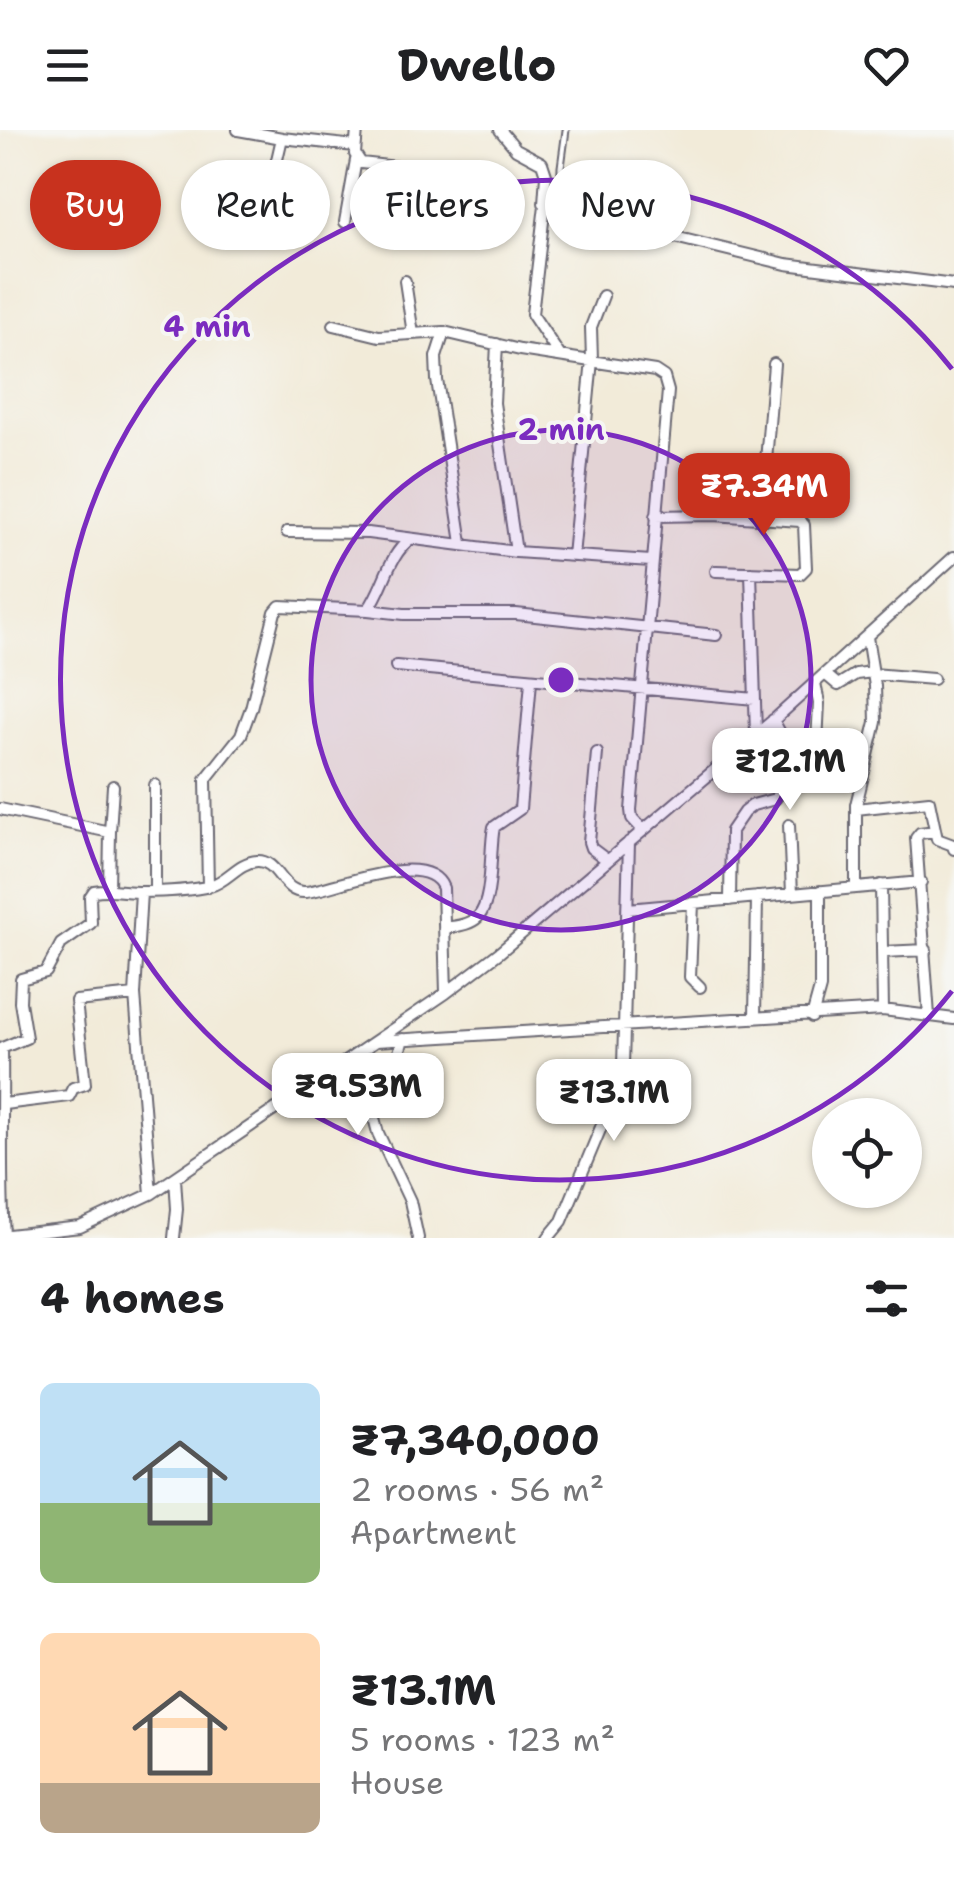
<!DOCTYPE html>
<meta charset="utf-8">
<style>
body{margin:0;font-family:"Shantell Sans",sans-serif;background:#f2f2f2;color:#202124;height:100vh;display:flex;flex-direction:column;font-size:38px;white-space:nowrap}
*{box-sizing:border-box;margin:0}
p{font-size:32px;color:#757577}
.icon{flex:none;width:55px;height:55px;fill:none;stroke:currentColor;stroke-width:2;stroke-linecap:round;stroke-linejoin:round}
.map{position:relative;height:1108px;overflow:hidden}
.sheet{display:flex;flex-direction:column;background:#fff;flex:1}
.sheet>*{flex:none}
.banner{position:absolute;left:30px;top:30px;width:895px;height:90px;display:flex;gap:20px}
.controls{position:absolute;left:812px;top:968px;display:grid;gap:20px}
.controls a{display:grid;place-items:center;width:110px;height:110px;border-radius:50%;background:#fff;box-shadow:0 2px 8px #0004;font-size:50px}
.price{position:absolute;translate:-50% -85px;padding:0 22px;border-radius:20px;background:#fff;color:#222;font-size:32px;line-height:65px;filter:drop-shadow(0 2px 5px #0008)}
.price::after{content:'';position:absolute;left:50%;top:60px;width:30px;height:22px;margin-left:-15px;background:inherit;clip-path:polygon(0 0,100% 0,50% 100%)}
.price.selected{background:#c8321e;color:#fff}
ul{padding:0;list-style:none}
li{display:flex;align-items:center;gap:30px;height:250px;padding:0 40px}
li span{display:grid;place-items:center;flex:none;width:280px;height:200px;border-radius:15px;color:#555}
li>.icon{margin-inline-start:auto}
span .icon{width:120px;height:120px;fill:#fffc;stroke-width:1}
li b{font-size:42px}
h2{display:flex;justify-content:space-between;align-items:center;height:120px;padding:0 40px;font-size:42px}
.chip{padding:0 35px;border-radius:45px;background:#fff;box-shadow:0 2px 8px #0004;font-size:35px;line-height:90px}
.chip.selected{background:#c8321e;color:#fff}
header{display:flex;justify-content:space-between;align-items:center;height:130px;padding:0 40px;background:#fff;font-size:45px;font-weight:700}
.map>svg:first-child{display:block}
</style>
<header><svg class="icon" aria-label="menu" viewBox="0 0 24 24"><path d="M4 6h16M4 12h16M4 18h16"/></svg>Dwello<svg class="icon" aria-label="heart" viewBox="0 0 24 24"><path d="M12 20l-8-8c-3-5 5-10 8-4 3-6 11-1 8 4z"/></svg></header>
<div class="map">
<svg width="954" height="1108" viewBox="0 0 954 1108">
<rect width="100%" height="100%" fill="#f6f6f2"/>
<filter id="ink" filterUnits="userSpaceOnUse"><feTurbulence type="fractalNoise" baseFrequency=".01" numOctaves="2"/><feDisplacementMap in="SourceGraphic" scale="20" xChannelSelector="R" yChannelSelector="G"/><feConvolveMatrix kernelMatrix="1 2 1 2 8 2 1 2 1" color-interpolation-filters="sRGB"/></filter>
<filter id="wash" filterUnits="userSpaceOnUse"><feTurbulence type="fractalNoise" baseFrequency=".0048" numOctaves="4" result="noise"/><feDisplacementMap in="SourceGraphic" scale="40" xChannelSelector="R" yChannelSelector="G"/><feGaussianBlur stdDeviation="2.25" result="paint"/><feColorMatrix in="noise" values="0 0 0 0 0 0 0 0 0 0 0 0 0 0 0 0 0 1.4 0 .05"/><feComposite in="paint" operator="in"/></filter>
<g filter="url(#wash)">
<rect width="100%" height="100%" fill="#f2ebd9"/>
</g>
<g filter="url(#ink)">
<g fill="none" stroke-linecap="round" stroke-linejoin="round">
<defs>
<path id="lane" d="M560 76 561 37 566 0"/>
<path id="street" d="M238 0 282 8
M357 0 355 24 361 33 504 49
M500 0 516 19 542 33 546 45 544 73 547 76 786 134 954 155
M270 60 282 8 355 16
M545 75 532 184 560 226
M345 92 356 30
M405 151 413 204
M334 195 379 206 444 202 520 220 655 241 664 247 668 261 631 680 632 688 643 700
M444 202 436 227 437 250 462 413
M497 214 494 273 516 422
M774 234 766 331 792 359 800 391
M656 386 714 385 800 391 804 395 806 438 800 444 716 441
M287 402 368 403 516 422 651 431
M573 426 592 230 591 197 603 166
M751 442 756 604
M368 480C385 456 387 428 410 409
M396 536 755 569
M825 544 838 555 856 544 873 542
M873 544 933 549
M815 553 819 573 817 614 865 632
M597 623 589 712 591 718 607 730
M0 679 110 702 109 760
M856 679 929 671 937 709 953 715 954 719
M789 695 792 764
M110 702 113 656
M881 755 883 880
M208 757 206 649 241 605 251 578 275 482 280 476 368 480 404 484H516L716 505
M856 758V675L876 592 875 556 867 507
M155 761V655
M141 762 135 865 151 1064
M730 770 731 701 744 682 753 675 775 669 781 661 784 610 773 590
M693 773 690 847 700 857
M628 779 921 752
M446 798C456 796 470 795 478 787 494 770 489 720 494 697L520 679 531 551
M883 822 926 820
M929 886 916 708 920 703 935 701
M755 887 757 767
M812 887 820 858V761
M403 909 395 936 378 963 373 984 378 1003 410 1071 418 1108
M376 911 883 880 954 889
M4 974 69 966 73 958 85 954 76 871 135 865
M0 1106 80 1097 151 1064 446 863 500 822 777 587 954 427
M4 1106C0 1043 3 981 2 918L26 908 20 872 21 849 46 842 61 814 91 793 90 767 94 761C110 758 125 762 140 762 162 762 189 761 210 756 227 752 238 732 257 731 279 730 281 764 306 762 335 759 427 718 443 758L446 863
M174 1108 177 1079 175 1048
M548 1108 562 1091 619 954 623 936 629 712"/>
</defs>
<use href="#lane" stroke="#6b6872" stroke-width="9"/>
<use href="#street" stroke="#6b6872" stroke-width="14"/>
<use href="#lane" stroke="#fff" stroke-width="5"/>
<use href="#street" stroke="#fff" stroke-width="10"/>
</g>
</g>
<circle cx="561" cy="550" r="250" fill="#7b2cbf" fill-opacity=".12"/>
<g fill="none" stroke="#7b2cbf" stroke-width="5">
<circle cx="561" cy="550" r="250"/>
<path d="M952 861A500 500 0 1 1 952 239"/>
</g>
<circle cx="561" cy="550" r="15" fill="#7b2cbf" stroke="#f6f6f2" stroke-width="5"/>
<g font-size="30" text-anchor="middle" font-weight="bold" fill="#7b2cbf" stroke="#f6f6f2" stroke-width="8" stroke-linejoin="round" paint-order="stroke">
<text x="207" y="207">4 min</text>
<text x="561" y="310">2 min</text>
</g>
</svg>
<div class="controls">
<a><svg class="icon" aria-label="locate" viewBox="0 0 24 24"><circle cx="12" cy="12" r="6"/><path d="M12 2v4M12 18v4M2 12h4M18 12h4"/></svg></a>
</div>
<b class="price selected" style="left:764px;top:408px">₹7.34M</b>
<b class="price" style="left:790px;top:683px">₹12.1M</b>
<b class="price" style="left:358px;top:1008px">₹9.53M</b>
<b class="price" style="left:614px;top:1014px">₹13.1M</b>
<div class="banner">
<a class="chip selected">Buy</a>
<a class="chip">Rent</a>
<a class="chip">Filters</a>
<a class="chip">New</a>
</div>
</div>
<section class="sheet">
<h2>4 homes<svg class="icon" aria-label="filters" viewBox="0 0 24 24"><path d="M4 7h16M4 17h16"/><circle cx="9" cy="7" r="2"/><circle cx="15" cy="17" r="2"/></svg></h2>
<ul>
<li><span style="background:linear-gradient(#bfe0f5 60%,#8fb573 0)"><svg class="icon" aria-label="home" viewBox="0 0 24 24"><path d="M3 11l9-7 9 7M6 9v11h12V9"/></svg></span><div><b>₹7,340,000</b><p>2 rooms · 56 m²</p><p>Apartment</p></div></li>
<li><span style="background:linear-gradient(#ffd9b3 75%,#b9a48a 0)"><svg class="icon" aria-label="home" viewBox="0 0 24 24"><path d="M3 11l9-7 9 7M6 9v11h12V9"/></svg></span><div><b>₹13.1M</b><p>5 rooms · 123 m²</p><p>House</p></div></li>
</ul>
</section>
